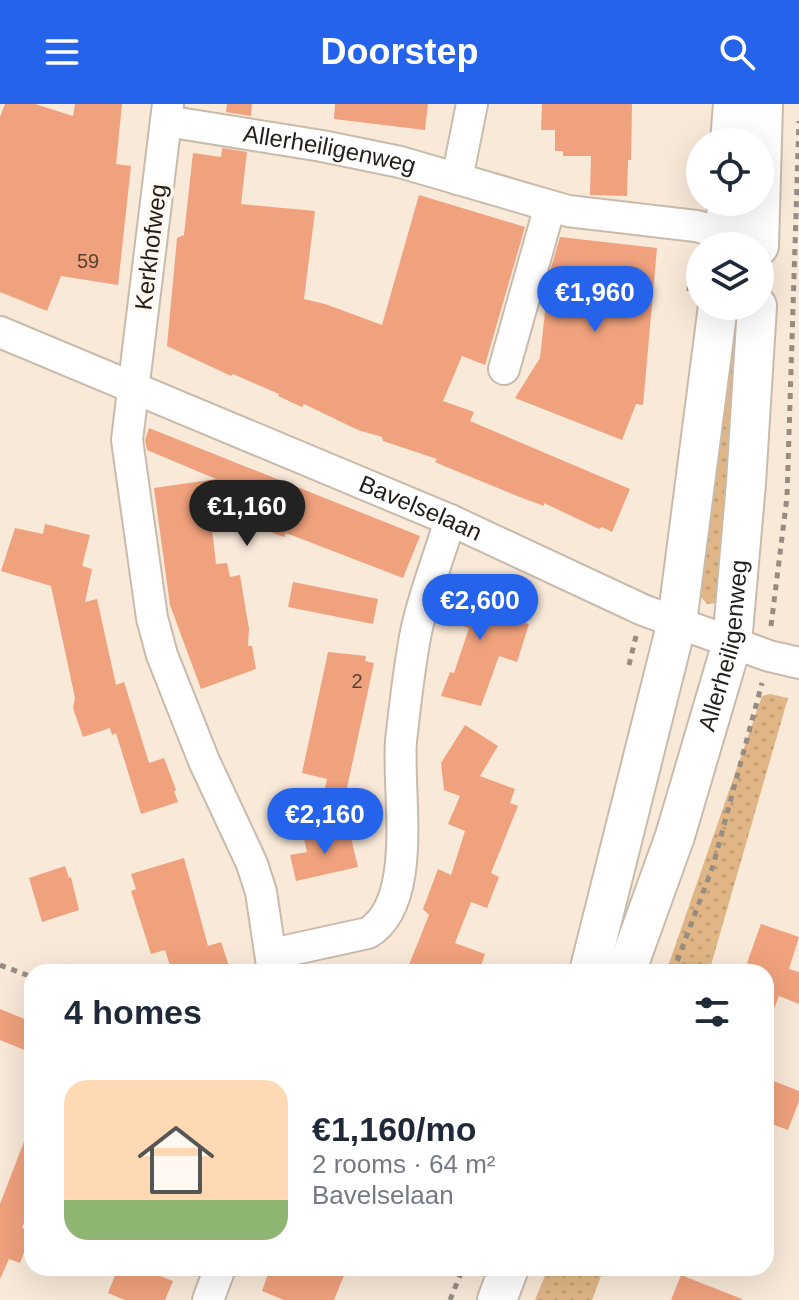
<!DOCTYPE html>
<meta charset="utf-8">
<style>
body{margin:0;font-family:Arial,sans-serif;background:#f6f6f7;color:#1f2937;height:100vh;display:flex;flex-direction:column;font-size:30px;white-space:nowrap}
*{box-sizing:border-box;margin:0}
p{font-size:26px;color:#747a83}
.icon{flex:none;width:44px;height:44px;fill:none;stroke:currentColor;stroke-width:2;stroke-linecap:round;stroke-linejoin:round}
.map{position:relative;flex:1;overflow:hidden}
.panel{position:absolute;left:24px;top:860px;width:750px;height:312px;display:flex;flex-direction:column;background:#fff;border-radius:24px;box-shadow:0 8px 32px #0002}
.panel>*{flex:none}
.controls{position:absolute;left:686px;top:24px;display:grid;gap:16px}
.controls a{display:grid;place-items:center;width:88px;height:88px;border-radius:50%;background:#fff;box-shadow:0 8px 32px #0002;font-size:40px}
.price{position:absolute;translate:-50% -68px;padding:0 18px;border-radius:28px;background:#2563eb;color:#fff;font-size:26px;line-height:52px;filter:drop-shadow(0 2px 4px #0008)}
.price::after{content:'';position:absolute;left:50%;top:48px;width:24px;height:18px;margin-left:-12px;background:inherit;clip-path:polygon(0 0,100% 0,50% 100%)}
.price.current{background:#222;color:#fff}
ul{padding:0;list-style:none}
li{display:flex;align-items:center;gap:24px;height:200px;padding:0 40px}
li+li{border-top:2px solid #e0e1e3}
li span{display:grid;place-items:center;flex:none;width:224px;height:160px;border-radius:24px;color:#555}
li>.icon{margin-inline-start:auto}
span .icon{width:96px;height:96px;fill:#fffc;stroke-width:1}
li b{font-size:34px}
h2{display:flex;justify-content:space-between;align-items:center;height:96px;padding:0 40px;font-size:34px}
header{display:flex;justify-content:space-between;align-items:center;height:104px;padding:0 40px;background:#2563eb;color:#fff;font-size:36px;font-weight:600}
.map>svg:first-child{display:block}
</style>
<header><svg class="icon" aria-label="menu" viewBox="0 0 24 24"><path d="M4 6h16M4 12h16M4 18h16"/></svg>Doorstep<svg class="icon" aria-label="search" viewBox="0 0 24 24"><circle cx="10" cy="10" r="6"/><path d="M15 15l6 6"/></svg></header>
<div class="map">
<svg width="799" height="1196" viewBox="0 0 799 1196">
<defs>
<pattern id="grass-dots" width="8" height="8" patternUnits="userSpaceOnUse" patternTransform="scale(2)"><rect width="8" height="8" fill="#e1b686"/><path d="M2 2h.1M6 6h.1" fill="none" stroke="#c19c73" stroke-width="1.8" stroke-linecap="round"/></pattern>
</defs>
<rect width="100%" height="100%" fill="#f8e9d9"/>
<path fill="url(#grass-dots)" d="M725 202H747L718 499 707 500 692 483Z
M770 590 788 594 709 868H666L762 592Z
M548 1164H604L592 1196H535Z"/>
<path fill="#f0a17d" d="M5 0H35L73 12 75 0H122L116 60 131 62 118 181 61 172 47 207 0 188V13Z
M227 0H252L251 12 226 8Z
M335 0H428L425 26 334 15Z
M542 0H632L631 56H628L627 92 590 91 591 52H563V47H555V26H541Z
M222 44 247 48 241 100 315 107 304 195 325 200 382 221 419 91 525 123 485 261 462 252 443 297 474 308 470 317 630 385 612 428 602 423 599 425 544 399V402L517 392 449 364 435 358 437 355 383 337 382 333 358 326 304 300 302 303 278 292 279 290 233 270 231 272 167 242 177 134 184 131 193 49 221 53Z
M560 133 657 144 643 301 636 300 622 336 515 294 540 254 547 189 544 188Z
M149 324 420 432 403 474 286 429 284 433 262 425 263 422 209 398 216 460 227 459 230 473 240 471 249 525 248 542H252L256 565 201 585 170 501 154 384 216 375 147 346 145 336Z
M45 420 90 431 82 462 92 465 85 498 97 495 116 581 124 578 149 659 164 654 176 686 174 687 178 698 141 710 116 629 112 631 110 624 83 633 73 604 75 594 51 482 1 467 15 424 43 430Z
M455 477 488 488 486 497 515 506 512 515 529 520 517 558 499 552 481 602 441 592 450 568 454 569 469 524 443 516Z
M293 478 378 495 373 520 288 503Z
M328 548 366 552 365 557 374 559 345 693 324 689 327 675 302 669Z
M465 621 498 642 480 672 515 685 510 699 518 702 491 769 499 773 487 804 471 798 455 839 485 850 479 868H406L429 811 423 805 438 765 451 771 465 727 448 720 460 692 444 686 441 659Z
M349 726 358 763 296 777 290 751 307 748 304 735Z
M184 754 208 842 221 838 231 868H172L165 846 151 850 131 787 136 785 131 770Z
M65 762 69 774 71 773 79 806 42 818 29 774Z
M761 820 799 833 789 865 799 868V900L779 892 768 920 766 868H755L757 863 747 859Z
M0 905 32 918V934L27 947 0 936Z
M766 974 799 987V997L788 1026 766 1018Z
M30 1022 32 1098 22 1124 32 1128 20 1159 9 1155 0 1175V1100Z
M118 1164H139L173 1177 165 1196H125L108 1189Z
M270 1164H347L334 1196H284L262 1187Z
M681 1171 742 1195V1196H671Z"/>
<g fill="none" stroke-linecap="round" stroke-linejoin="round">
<defs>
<g id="minor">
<path d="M168 0 127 336 152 514 162 551 204 657 252 760 261 788 273 868"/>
<path id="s1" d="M166 17 322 42 400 58 568 107 696 122 725 130"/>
<path d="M457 75 472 0"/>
<path id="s2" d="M0 228 450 416 643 506 769 552 799 559"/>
<path d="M504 265 550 102"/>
<path d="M272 850 368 829C419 798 397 689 401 637 405 602 409 563 416 528 424 490 439 453 450 416"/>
<path d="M208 1196 220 1164"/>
</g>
<g id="major">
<path d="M730 38 733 0"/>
<path d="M724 142 727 98"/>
<path d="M759 142 763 0"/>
<path d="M589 868 677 518 718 202"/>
<path id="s3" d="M626 868 675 732 732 539 746 379 757 202"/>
<path d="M497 1196 509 1164"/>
</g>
</defs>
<use href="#minor" stroke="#c9bbac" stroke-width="34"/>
<use href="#major" stroke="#c9bbac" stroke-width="42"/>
<path stroke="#978c81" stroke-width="5" stroke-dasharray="6 6" stroke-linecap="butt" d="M697 83 698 45
M689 187 692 153
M771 522 787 393 799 17
M629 561 636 532
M0 861 32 873
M673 868 713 762 762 579
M450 1196 463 1164"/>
<use href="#minor" stroke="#fff" stroke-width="30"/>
<use href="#major" stroke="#fff" stroke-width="38"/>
</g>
<g text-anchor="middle" stroke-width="7" stroke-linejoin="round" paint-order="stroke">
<g font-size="20" fill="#584033">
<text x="88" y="164">59</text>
<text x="357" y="584">2</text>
</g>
<g font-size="24" fill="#251f1a" stroke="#fef8f1">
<text dy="8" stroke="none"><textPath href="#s1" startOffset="166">Allerheiligenweg</textPath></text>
<text transform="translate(151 143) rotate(-83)" y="8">Kerkhofweg</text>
<text dy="8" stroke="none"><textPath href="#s2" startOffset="456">Bavelselaan</textPath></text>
<text dy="8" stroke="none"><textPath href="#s3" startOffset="342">Allerheiligenweg</textPath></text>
</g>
</g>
</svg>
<div class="controls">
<a><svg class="icon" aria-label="locate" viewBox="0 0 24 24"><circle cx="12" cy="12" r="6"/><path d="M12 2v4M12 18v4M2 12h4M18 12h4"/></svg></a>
<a><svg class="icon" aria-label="layers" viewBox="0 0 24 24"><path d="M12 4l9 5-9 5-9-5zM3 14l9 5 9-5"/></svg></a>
</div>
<b class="price" style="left:595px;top:230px">€1,960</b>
<b class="price current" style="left:247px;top:444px">€1,160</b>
<b class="price" style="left:480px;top:538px">€2,600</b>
<b class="price" style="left:325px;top:752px">€2,160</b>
<section class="panel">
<h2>4 homes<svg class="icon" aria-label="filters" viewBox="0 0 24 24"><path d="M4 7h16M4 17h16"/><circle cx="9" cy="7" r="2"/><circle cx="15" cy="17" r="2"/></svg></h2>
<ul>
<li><span style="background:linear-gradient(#ffd9b3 75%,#8fb573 0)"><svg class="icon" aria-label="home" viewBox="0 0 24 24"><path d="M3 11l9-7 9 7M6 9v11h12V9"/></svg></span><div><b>€1,160/mo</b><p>2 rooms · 64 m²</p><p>Bavelselaan</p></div></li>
</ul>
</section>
</div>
